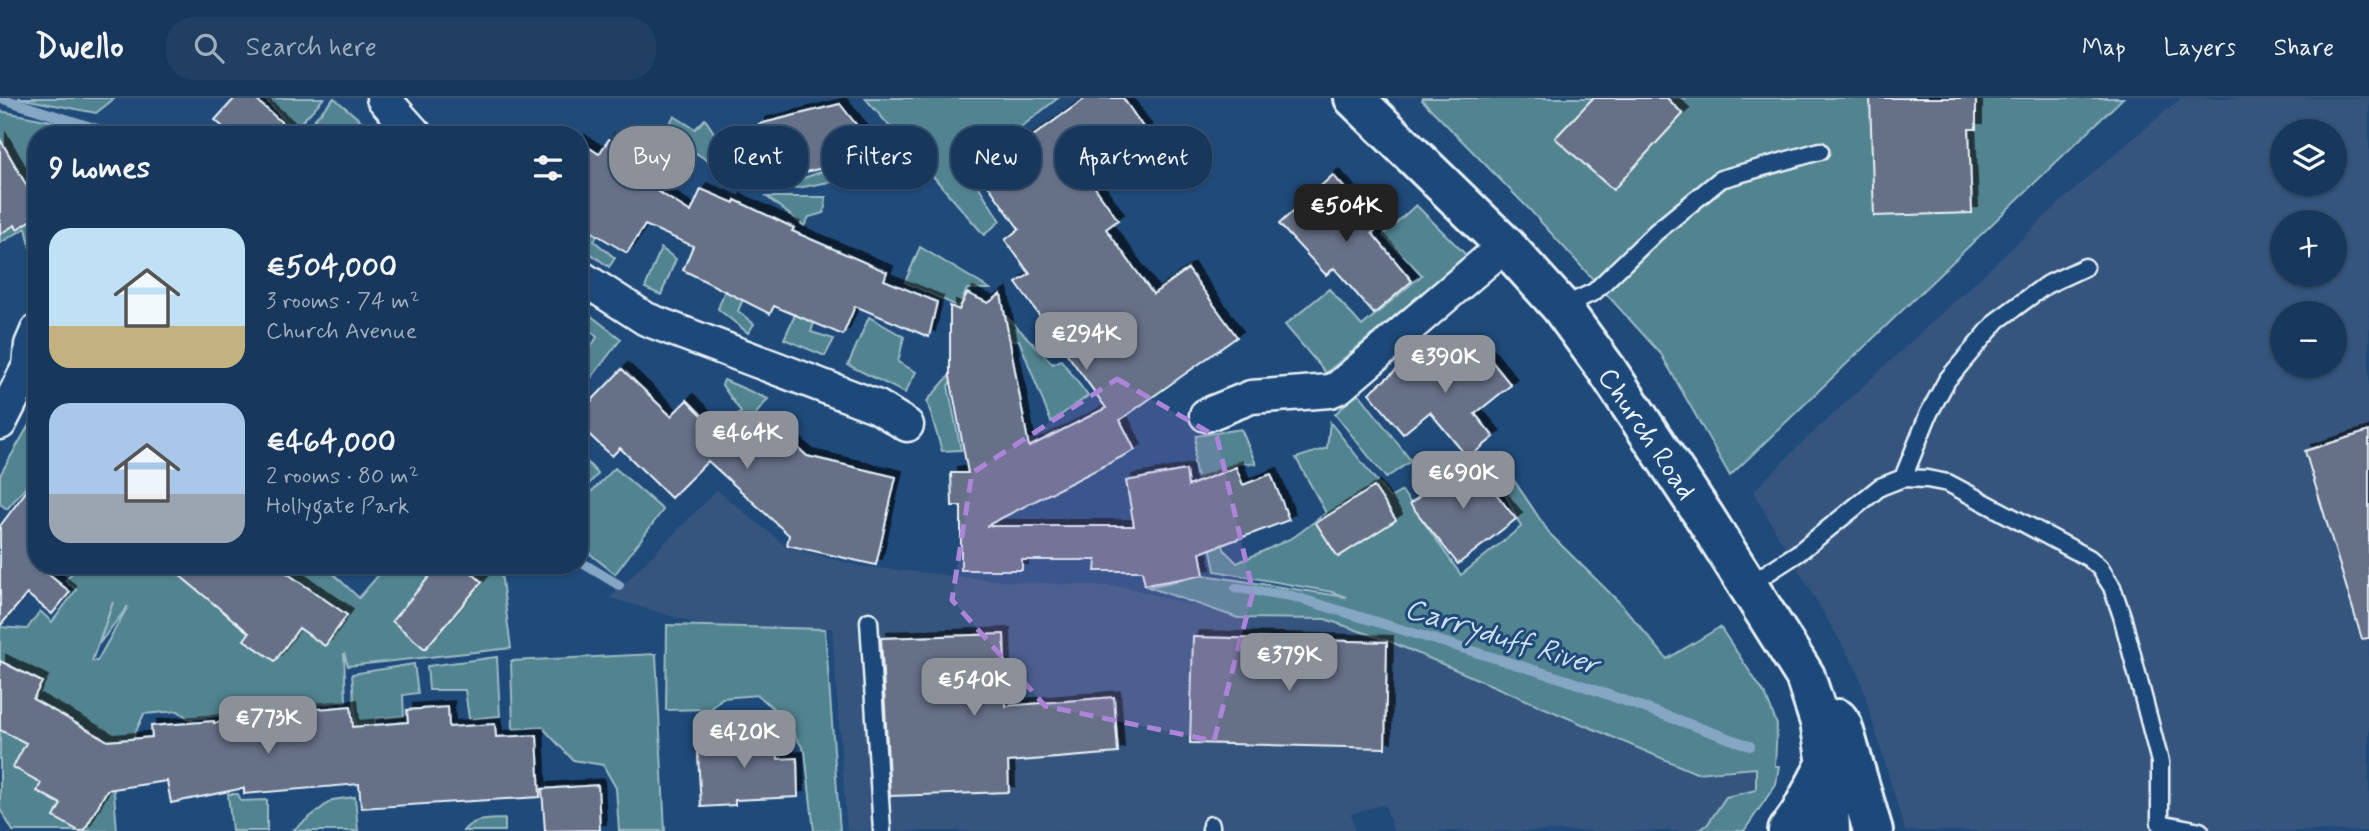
<!DOCTYPE html>
<meta charset="utf-8">
<style>
body{margin:0;font-family:Mynerve,sans-serif;background:#203f62;color:#f1f3f6;height:100vh;display:flex;flex-direction:column;font-size:26px;white-space:nowrap}
*{box-sizing:border-box;margin:0}
p{font-size:23px;color:#9eacbb}
.icon{flex:none;width:38px;height:38px;fill:none;stroke:currentColor;stroke-width:2;stroke-linecap:round;stroke-linejoin:round}
.map{position:relative;flex:1;overflow:hidden}
.drawer{position:absolute;left:28px;top:28px;width:560px;height:448px;display:flex;flex-direction:column;background:#17385c;border-radius:28px;box-shadow:0 2px 5px #0004,0 0 0 2px #365272}
.drawer>*{flex:none}
.top-card{position:absolute;left:609px;top:28px;width:665px;height:63px;display:flex;gap:14px}
.controls{position:absolute;left:2270px;top:21px;display:grid;gap:14px}
.controls a{display:grid;place-items:center;width:77px;height:77px;border-radius:50%;background:#17385c;box-shadow:0 2px 5px #0004,0 0 0 2px #365272;font-size:35px}
.price{position:absolute;translate:-50% -60px;padding:0 16px;border-radius:14px;background:#8c9099;color:#fff;font-size:23px;line-height:46px;filter:drop-shadow(0 2px 4px #0008)}
.price::after{content:'';position:absolute;left:50%;top:42px;width:21px;height:16px;margin-left:-10px;background:inherit;clip-path:polygon(0 0,100% 0,50% 100%)}
.price.active{background:#222;color:#fff}
ul{padding:0;list-style:none}
li{display:flex;align-items:center;gap:21px;height:175px;padding:0 21px}
li span{display:grid;place-items:center;flex:none;width:196px;height:140px;border-radius:21px;color:#555}
li>.icon{margin-inline-start:auto}
span .icon{width:84px;height:84px;fill:#fffc;stroke-width:1}
li b{font-size:30px}
h2{display:flex;justify-content:space-between;align-items:center;height:84px;padding:0 21px;font-size:30px}
.pill{padding:0 24px;border-radius:28px;background:#17385c;box-shadow:0 2px 5px #0004,0 0 0 2px #365272;font-size:24px;line-height:63px}
.pill.active{background:#8c9099;color:#fff}
header{display:flex;align-items:center;gap:42px;box-sizing:border-box;height:98px;padding:0 35px;background:#17385c;border-bottom:2px solid #365272}
header strong{font-size:33px}
nav{display:flex;gap:38px;margin-inline-start:auto;font-size:24px}
.search{width:490px;height:63px;background:#203f62;display:flex;align-items:center;gap:18px;box-sizing:border-box;padding:0 24px;border-radius:28px;color:#9eacbb;font-size:26px}
.map>svg:first-child{display:block}
</style>
<header>
<strong>Dwello</strong>
<div class="search"><svg class="icon" aria-label="search" viewBox="0 0 24 24"><circle cx="10" cy="10" r="6"/><path d="M15 15l6 6"/></svg>Search here</div>
<nav><a>Map</a><a>Layers</a><a>Share</a></nav>
</header>
<div class="map">
<svg width="2369" height="733" viewBox="0 0 2369 733">
<defs>
<filter id="shadow"><feDropShadow dx="6" dy="-6" stdDeviation="0" flood-color="#0009"/></filter>
</defs>
<rect width="100%" height="100%" fill="#1f4a7a"/>
<filter id="ink" filterUnits="userSpaceOnUse"><feTurbulence type="fractalNoise" baseFrequency=".0143" numOctaves="2"/><feDisplacementMap in="SourceGraphic" scale="14" xChannelSelector="R" yChannelSelector="G"/><feConvolveMatrix kernelMatrix="1 2 1 2 8 2 1 2 1" color-interpolation-filters="sRGB"/></filter>
<g filter="url(#ink)">
<path fill="#34557e" fill-rule="evenodd" d="M2181 0H2369V733H1905L1858 574 1753 394 1804 343 2088 79ZM2282 33H2334V86H2282ZM2282 124H2334V177H2282ZM2282 215H2334V268H2282Z
M717 392 787 449 859 468 1003 483 1126 489 1224 516 1324 521 1391 544 1696 675 1779 668 1738 733H1393L1385 706 1351 716 1355 733H847L832 530 748 531 702 527 610 500Z"/>
<path fill="#518490" stroke="#9cbac4" stroke-width="2" fill-rule="evenodd" d="M18 0H115L96 15Z
M264 0H324L294 32Z
M334 0 372 32 368 37H300Z
M865 0H1058L968 71 1000 123 984 137Z
M1423 0H2123L1730 378 1661 256 1530 112 1422 2Z
M0 13 111 35 37 37V165L35 169 26 130 0 145Z
M674 18 695 31 705 21 717 39 719 47 708 63 664 34Z
M644 26 680 55 667 69 635 49Z
M831 43 852 65 834 83 798 90 752 85 721 68 742 53 763 67 771 83 798 82 835 69Z
M767 99H826L824 115 809 119 804 128Z
M1416 107 1467 158 1326 275 1285 227 1329 191 1362 228 1422 177 1383 137Z
M591 108 608 120 594 143 615 160 609 169 579 147V127Z
M920 149 990 191H967L959 209 905 184Z
M661 150 676 161 661 197 645 190Z
M733 170 751 182 738 213 754 226 748 235 718 211Z
M804 197 822 202 811 234 834 241 825 258 784 241Z
M1000 212 1053 266 1061 262 1088 298 1051 324 1019 242 994 245 953 280 948 288 961 352 942 353 927 303 986 236Z
M586 214 621 241 591 280 579 269 597 239 582 225Z
M869 219 904 239 898 264 916 274 905 295 848 267Z
M724 282 768 301 718 363 710 346 741 314 722 287Z
M1358 294 1411 363 1386 380 1335 316Z
M37 313V376L7 411 0 406V377Z
M1330 324 1390 400 1402 393 1461 477 1521 429 1497 378 1507 372 1550 436 1621 506 1667 561 1720 529 1766 598 1777 627 1775 668H1779L1776 686 1744 733H1697L1707 727 1726 699 1756 692V670L1696 675 1391 544 1325 521 1238 520 1148 489 1204 477 1346 499 1332 494 1215 473 1194 365 1196 338 1241 331 1256 366 1238 365 1200 380 1225 453 1237 465 1294 439 1326 415 1296 360 1327 350Z
M579 355 598 376 579 397Z
M615 370 663 412 615 476 579 447V406Z
M79 467H324L359 500 387 467H500L511 550 348 568 344 555 346 603 189 621 178 613 144 616 126 655 111 656 117 733H13L0 711V529L27 531 40 513 52 524 76 492 65 483ZM113 504 99 546 128 508 97 563H92Z
M667 527 825 531 840 733H814L805 654 785 621 758 597 722 600 711 611 666 612Z
M656 556 665 733H619L616 690 603 667 573 662 542 629 513 631 511 563Z
M497 559 500 618 469 621 465 592H429L427 568Z
M414 566 418 595 403 597 404 618 375 621V638L357 639 352 576Z
M228 696H238L241 703 267 702V733H232Z
M355 699 358 733H292L332 702Z
M505 721V733H463C473 720 489 722 505 721Z"/>
<g fill="none" stroke-linecap="round" stroke-linejoin="round">
<path stroke="#86a7c4" stroke-width="10" d="M0 0 116 37
M579 463 619 487
M1236 490 1292 498 1567 582 1750 648"/>
</g>
<path fill="#667087" stroke="#e8f1f8" stroke-width="2" filter="url(#shadow)" d="M235 0H254L296 37H232L215 22Z
M1086 0H1123L1147 35 1129 47 1132 51 1089 81 1118 122 1106 131 1153 196 1188 171 1237 239 1120 322 1135 352 986 428H1134L1126 383 1186 372 1188 388 1236 369 1243 387 1271 376 1289 422 1200 455 1204 477 1145 487 1142 473H1095L1096 462H1022V472H961V408H952L951 375H968L950 279V208L959 212 967 195 988 205 1001 196 1029 349 1106 310 1016 185 1030 176 1005 142 1019 131 980 76Z
M1593 0H1667L1683 16 1613 92 1555 40Z
M1870 0H1976V31H1969L1972 115 1874 118Z
M840 6 866 39 831 68 773 82 759 26Z
M0 41 37 106V119L17 131 15 127 0 136Z
M609 41 644 63 635 79 691 114 701 91 734 105 735 102 794 130 792 133 887 174 884 182 937 204 929 239 855 208 843 237 774 208 770 216 683 172 693 148 645 127 627 155 579 126V43L599 56Z
M1333 77 1379 129 1372 135 1412 183 1374 216 1334 170 1326 177 1279 126Z
M1473 240 1511 287 1475 316 1494 339 1468 360 1430 314 1403 336 1369 295 1410 261 1424 278Z
M622 271 671 318 687 302 741 357 771 325 807 358 896 379 876 467 787 447 789 437 708 363 671 400 620 350 612 358 579 327V316Z
M2369 333V540L2362 541 2305 353Z
M1468 360 1516 421 1458 466 1410 406Z
M37 379V467L70 494 52 516 27 496 0 528V428Z
M1374 389 1396 422 1338 459 1316 425Z
M167 467H275L347 517 325 548 299 530 275 563 244 542 249 535Z
M439 467H463L482 484 425 551 392 523Z
M1004 536 1006 608 1114 599 1118 655 1008 664 1009 694 890 698 881 540Z
M1193 539 1387 544 1385 650 1190 645Z
M0 563 42 584 33 601 108 643 152 639 151 628 214 623V625L273 618V615L351 608 353 629 408 624 407 612 448 609 449 629 495 626 496 639 537 637 540 699 361 710 359 686 244 696V690L171 705 167 683 107 692 84 733H79L54 719 61 706 37 693 41 685 13 669 26 645 0 632Z
M777 637 778 661 797 660 798 699 735 702V707L701 709 697 640Z
M598 687 600 732 545 733 542 691Z"/>
<g fill="none" stroke-linecap="round" stroke-linejoin="round">
<defs>
<path id="lane" d="M1561 209 1594 194 1656 134 1721 81 1820 53
M1903 380 1929 315 1947 282 1998 222 2046 187 2085 169
M1747 488 1798 455 1880 389 1903 380 1927 381 1948 385 2089 460 2100 470 2112 489 2122 518 2160 664V725L2200 733
M869 523 882 733
M1211 733V727"/>
<path id="street" d="M383 0 416 37
M579 178 646 221 878 309 907 327
M1206 317 1251 299 1330 293 1339 289 1505 147
M0 325 29 268 31 247 37 233"/>
<path id="secondary" d="M1354 0 1505 147 1561 209 1607 272 1704 418 1805 578 1820 624 1827 665 1830 733
M1838 621 1842 627 1873 733
M1788 733 1800 716 1827 665"/>
</defs>
<use href="#lane" stroke="#e8f1f8" stroke-width="21"/>
<use href="#street" stroke="#e8f1f8" stroke-width="37"/>
<use href="#secondary" stroke="#e8f1f8" stroke-width="44"/>
<use href="#lane" stroke="#1f4a7a" stroke-width="16"/>
<use href="#street" stroke="#1f4a7a" stroke-width="32"/>
<use href="#secondary" stroke="#1f4a7a" stroke-width="38"/>
</g>
</g>
<path fill="#ac85d9" fill-opacity="0.2" stroke="#ac85d9" stroke-width="5" stroke-dasharray="14 9" stroke-linejoin="round" d="M1117 281 1217 339 1253 494 1214 643 1045 608 952 502 972 375Z"/>
<g text-anchor="middle" stroke-width="6" stroke-linejoin="round" paint-order="stroke">
<g font-size="28" fill="#e8f1f8" stroke="#1f4a7a">
<text transform="translate(1648 335) rotate(56)" y="10">Church Road</text>
</g>
<g font-size="30" font-style="italic" fill="#cfdeeb" stroke="#1f4a7a">
<text transform="translate(1502 538) rotate(17)" y="10">Carryduff River</text>
</g>
</g>
</svg>
<div class="controls">
<a><svg class="icon" aria-label="layers" viewBox="0 0 24 24"><path d="M12 4l9 5-9 5-9-5zM3 14l9 5 9-5"/></svg></a>
<a>+</a>
<a>−</a>
</div>
<b class="price active" style="left:1346px;top:146px">€504K</b>
<b class="price" style="left:1086px;top:274px">€294K</b>
<b class="price" style="left:1445px;top:297px">€390K</b>
<b class="price" style="left:747px;top:373px">€464K</b>
<b class="price" style="left:1463px;top:413px">€690K</b>
<b class="price" style="left:1289px;top:595px">€379K</b>
<b class="price" style="left:974px;top:620px">€540K</b>
<b class="price" style="left:268px;top:658px">€773K</b>
<b class="price" style="left:744px;top:672px">€420K</b>
<div class="top-card">
<a class="pill active">Buy</a>
<a class="pill">Rent</a>
<a class="pill">Filters</a>
<a class="pill">New</a>
<a class="pill">Apartment</a>
</div>
<section class="drawer">
<h2>9 homes<svg class="icon" aria-label="filters" viewBox="0 0 24 24"><path d="M4 7h16M4 17h16"/><circle cx="9" cy="7" r="2"/><circle cx="15" cy="17" r="2"/></svg></h2>
<ul>
<li><span style="background:linear-gradient(#bfe0f5 70%,#c2b280 0)"><svg class="icon" aria-label="home" viewBox="0 0 24 24"><path d="M3 11l9-7 9 7M6 9v11h12V9"/></svg></span><div><b>€504,000</b><p>3 rooms · 74 m²</p><p>Church Avenue</p></div></li>
<li><span style="background:linear-gradient(#a9c7e8 65%,#9aa5b1 0)"><svg class="icon" aria-label="home" viewBox="0 0 24 24"><path d="M3 11l9-7 9 7M6 9v11h12V9"/></svg></span><div><b>€464,000</b><p>2 rooms · 80 m²</p><p>Hollygate Park</p></div></li>
</ul>
</section>
</div>
